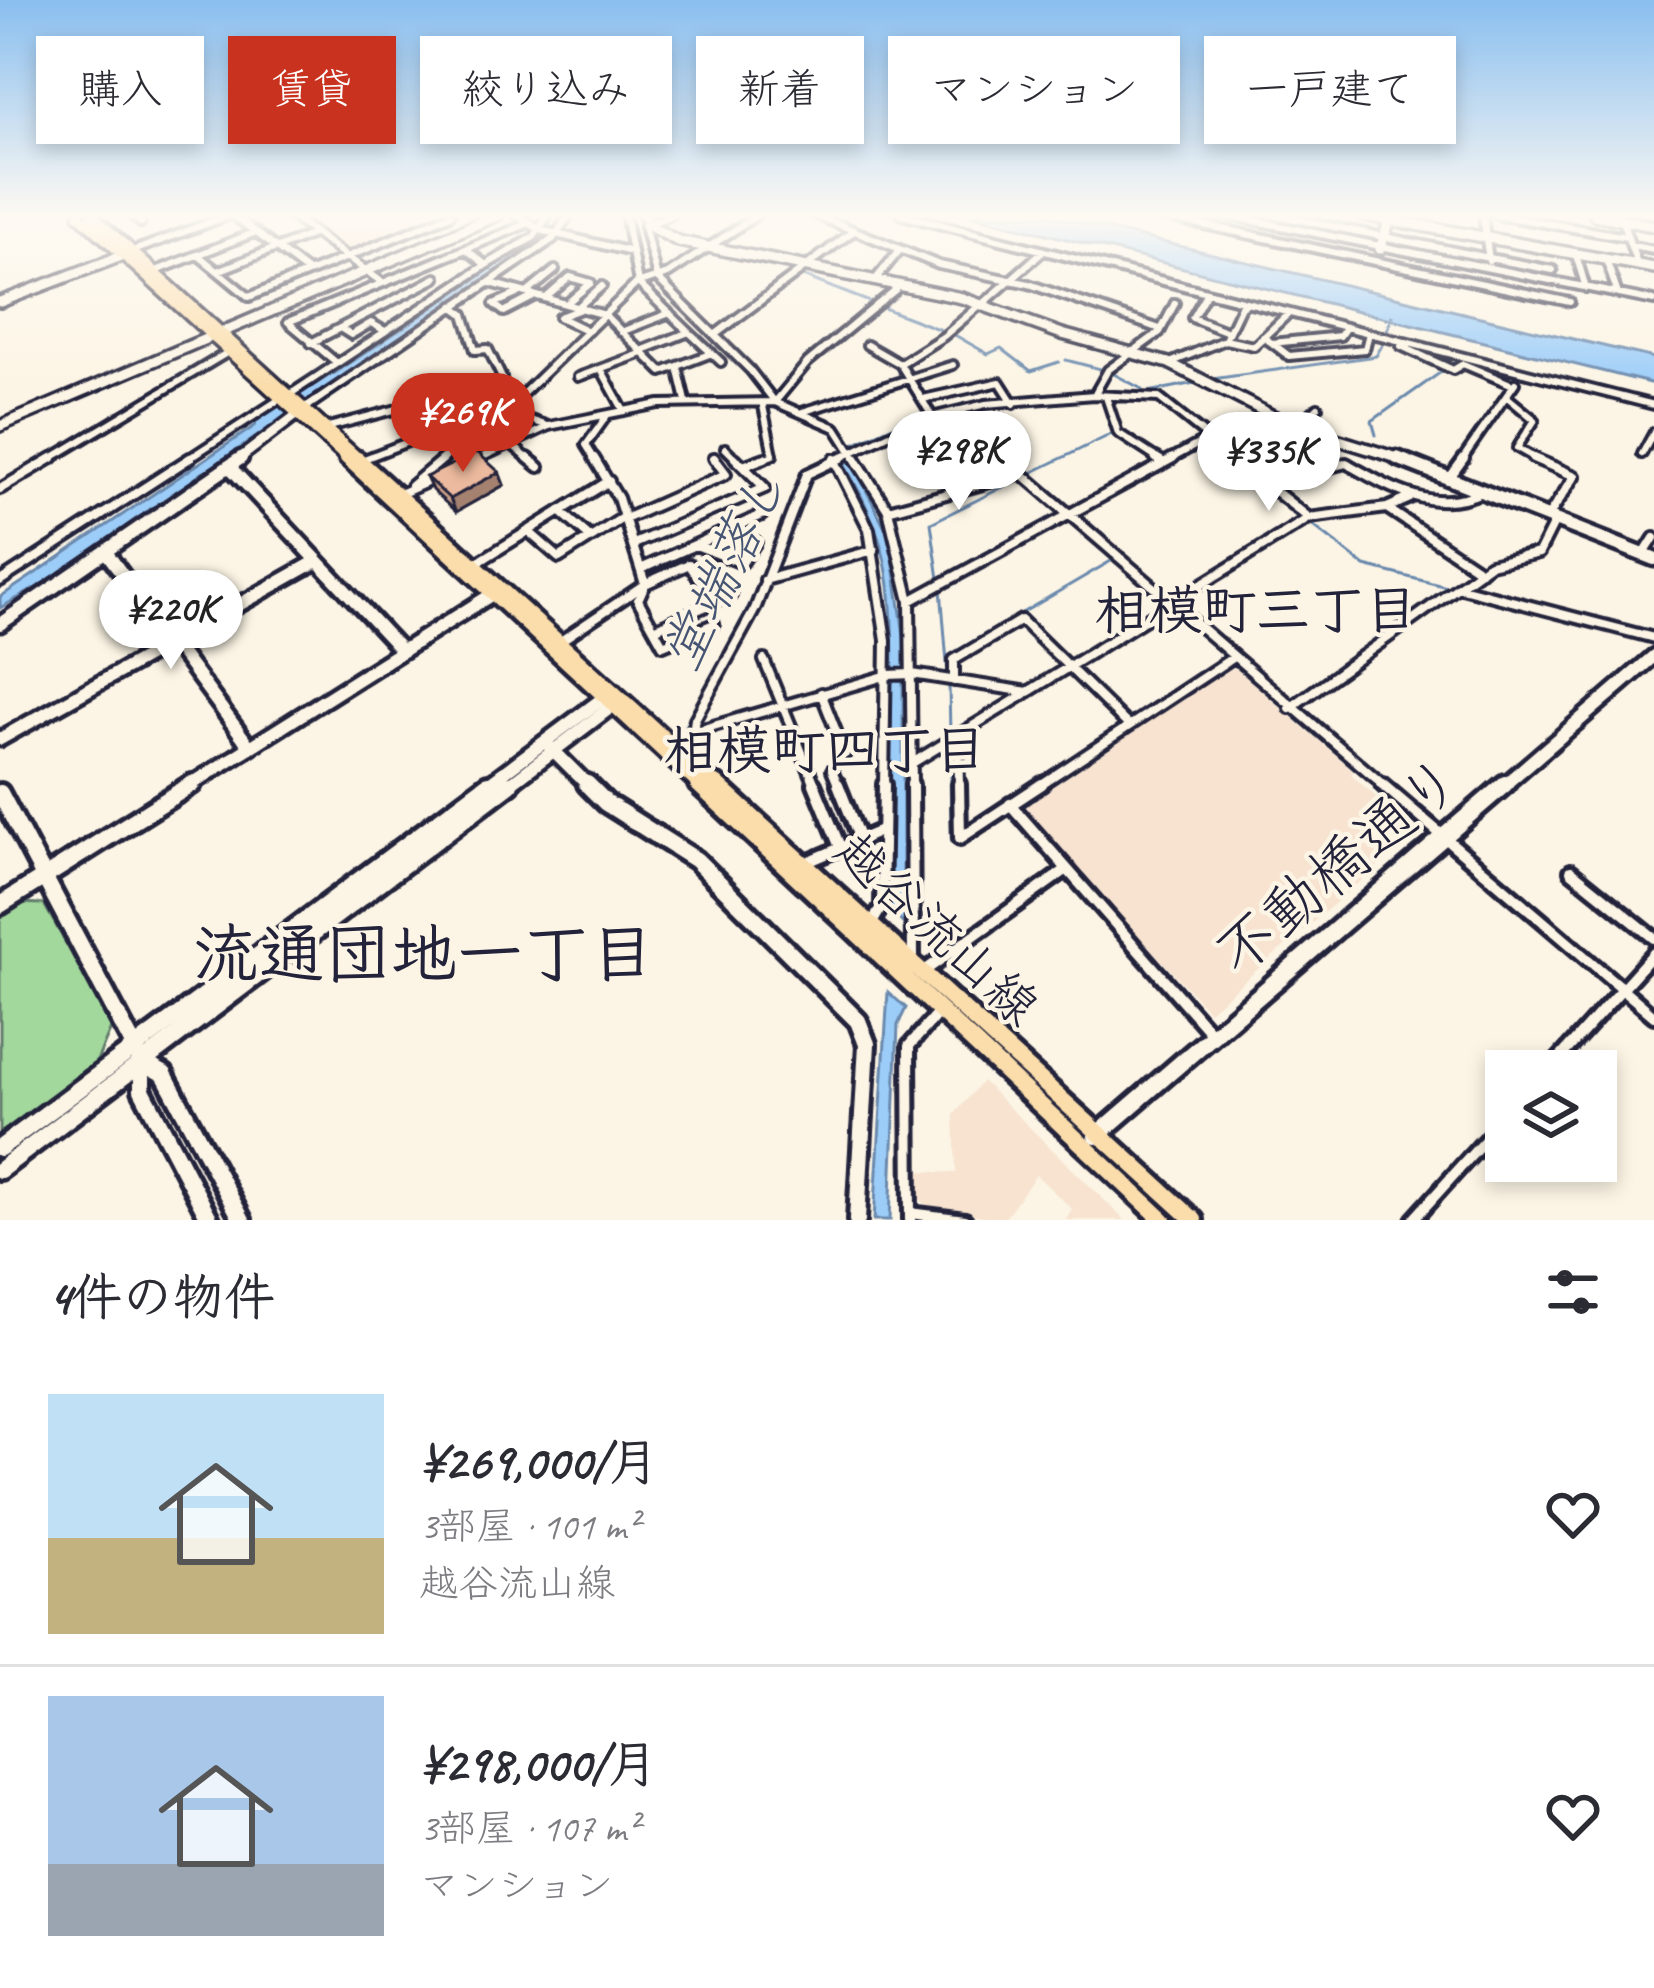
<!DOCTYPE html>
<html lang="ja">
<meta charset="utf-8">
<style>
body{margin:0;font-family:Caveat,"Klee One",sans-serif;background:#f7f7f7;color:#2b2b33;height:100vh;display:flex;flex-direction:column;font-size:45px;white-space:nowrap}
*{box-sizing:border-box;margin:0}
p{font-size:39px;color:#7c7c81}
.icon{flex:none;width:66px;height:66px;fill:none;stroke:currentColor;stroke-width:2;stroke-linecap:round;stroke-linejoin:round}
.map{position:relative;height:1220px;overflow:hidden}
.panel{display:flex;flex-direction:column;background:#fff;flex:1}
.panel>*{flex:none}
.top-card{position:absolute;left:36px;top:36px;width:1584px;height:108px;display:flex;gap:24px}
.controls{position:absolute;left:1485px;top:1050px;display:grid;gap:24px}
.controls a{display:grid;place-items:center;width:132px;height:132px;border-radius:0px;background:#fff;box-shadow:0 6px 18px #0003;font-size:60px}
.price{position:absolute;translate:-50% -102px;padding:0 27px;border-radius:42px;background:#fff;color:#222;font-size:39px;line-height:78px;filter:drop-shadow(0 3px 6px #0008)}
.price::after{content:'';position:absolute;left:50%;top:72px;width:36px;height:27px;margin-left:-18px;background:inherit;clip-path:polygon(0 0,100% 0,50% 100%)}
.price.on{background:#c8321e;color:#fff}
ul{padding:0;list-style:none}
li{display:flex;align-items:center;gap:36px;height:300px;padding:0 48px}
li+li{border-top:3px solid #e1e1e2}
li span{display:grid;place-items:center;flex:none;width:336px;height:240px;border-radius:0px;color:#555}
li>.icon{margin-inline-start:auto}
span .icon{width:144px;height:144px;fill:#fffc;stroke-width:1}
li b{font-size:51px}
h2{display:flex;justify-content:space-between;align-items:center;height:144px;padding:0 48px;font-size:51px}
.chip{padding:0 42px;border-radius:0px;background:#fff;box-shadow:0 6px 18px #0003;font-size:42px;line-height:108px}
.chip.on{background:#c8321e;color:#fff}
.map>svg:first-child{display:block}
</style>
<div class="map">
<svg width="1654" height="1220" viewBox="0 0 1654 1220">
<rect width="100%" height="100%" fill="#fcf5e5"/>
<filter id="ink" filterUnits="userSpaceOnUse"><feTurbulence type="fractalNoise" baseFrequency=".00833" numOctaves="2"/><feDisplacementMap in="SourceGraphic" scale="24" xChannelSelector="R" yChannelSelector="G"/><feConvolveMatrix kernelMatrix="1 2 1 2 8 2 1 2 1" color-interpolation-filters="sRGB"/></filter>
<g filter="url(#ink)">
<path fill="#f7e3d0" d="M298 215H443L349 252Z
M1228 668 1236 669 1354 771 1351 774 1416 834 1209 1011 1141 939 1137 943 1023 811 1024 806Z
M982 1081 1125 1220H1066L1072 1209 1036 1175 1003 1220 926 1205 918 1197V1171L956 1173 954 1115Z"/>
<path fill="#a2d89c" stroke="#627d6c" stroke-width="3" d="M12 903 44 904 112 1026 88 1081 0 1145V911Z"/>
<path fill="#9ccdf9" stroke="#6b89ad" stroke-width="3" d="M969 215H1048L1654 358V384Z
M543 234 550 238 316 396 312 389 317 385Z
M277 411 284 417 281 420 43 584 0 608V597Z
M850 458 890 537 905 642 904 669H893C892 580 889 538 842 461Z
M903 679V900L907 927 890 911V680Z
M888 992 906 1008 898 1025 890 1220H874Z"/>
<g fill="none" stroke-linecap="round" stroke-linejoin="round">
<path stroke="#6b89ad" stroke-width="3" d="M545 228 551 215
M648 232 672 243
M800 275 875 304
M881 307 946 332
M1387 331 1392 316
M953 334 988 354 1001 348 1031 371 1059 362
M1066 360 1104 370
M1112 373 1142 389
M1212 379 1376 356 1385 340
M1133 395 1200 382
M1037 397 1075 393
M105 422 138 403
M1376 435 1372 421 1444 370
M853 444 917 415 999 400
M191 462 224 440
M1029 474 1116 432 1104 403
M1310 523 1365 566 1451 588
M939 579 931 523 1013 482
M0 586 107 516
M941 589 948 675
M948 656 1111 561
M949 684 950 735
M686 725 751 602 802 472 834 454
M951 744V787"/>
<path stroke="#6b89ad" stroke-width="4.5" d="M951 784 952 839"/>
<path fill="#9ccdf9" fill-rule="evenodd" d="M331 374 338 378 336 381 267 427H257V421Z"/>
<defs>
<path id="street-far2" d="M131 215 141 223
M233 215 308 272
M290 215 383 283
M517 215 540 230 632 252
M625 215 638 283 689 332 641 351
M671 215 644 226 657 278 750 370 775 402 836 428 857 461
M816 215 939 265 1029 284 1160 329
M902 215 1654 405
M1156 215 1570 302
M1226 215 1654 301
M1276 215 1489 258
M1483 215 1489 261
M1497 215 1627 237
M1620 215 1637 264
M1632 246 1654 250
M278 248 315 233
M133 251 230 215
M198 255 249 297 450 215
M1576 255 1586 288
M1489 258 1553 270
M1606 260 1618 294
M486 265 534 237 548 215
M156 271 256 232
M218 271 276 248
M875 280 899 251
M491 283 605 315 662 372 712 353
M528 292 555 270
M1207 292 1192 318 1228 332
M519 293 494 304 504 312 535 296
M547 297 570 277 591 283 566 304
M984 303 1042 252
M453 306 464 314 475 350 488 349 502 378 483 393
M579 306 602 286
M578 310 559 317 588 331
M340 328 351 335 371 323 385 331
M621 332 670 313
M689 332 721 362
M716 334 852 232
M1263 337 1272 343 1340 336 1346 327
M1225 340 1254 346 1288 314
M311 343 436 278
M1272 343 1289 356 1365 349 1369 333
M867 345 900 364 932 416
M1401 346 1453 370 1463 364 1513 385
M337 363 288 322 529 223
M1170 363 1225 340 1241 306 1247 303
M900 364 944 336 981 304
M678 367 686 401
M601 369 624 411
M578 377 643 353
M292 393 486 265 467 250
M1094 395 1108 370 1160 332 1175 303
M1506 396 1535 420 1517 448 1540 461
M1106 397 1118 433 1161 461
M923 399 1000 382 1014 404
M307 407 553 239 569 215
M505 411 636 284 668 274 757 215
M961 411 1007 461
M802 412 953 365
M329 427 477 388 501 410 548 426
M1296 427 1318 407
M511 444 531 461
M725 448 738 461
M1642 454 1654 432
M364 459 423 436 488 398
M47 461 230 351
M185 461 280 399
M441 461 501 410
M474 461 549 426 659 404 775 402 808 362 900 286
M596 461 586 445 606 417
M757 461 773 455 763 406
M834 461 919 420 986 404 1094 395 1159 398 1238 461
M1167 461 1209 438
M1461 461 1515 383"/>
<path id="street-far1" d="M528 458 539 467
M855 458 888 510 910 601 912 787
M1004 458 1386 787
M1156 458 1164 463
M1234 458C1267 484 1307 473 1346 463 1390 488 1434 515 1484 491
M1533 458 1575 476 1549 515
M834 459 869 529 886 640 884 787
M474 461 481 458
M743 466 765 458
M1255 475 1309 518
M1451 476 1464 458
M411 486 444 458
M0 489 52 458
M402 493 433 479
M1388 509 1481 571
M888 510 1019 474
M560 511 590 537
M625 519 726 474 714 458
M528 531 559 558 624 517
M634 544 765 488 735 458
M696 545 742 563 756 542
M1644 554 1654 538
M472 566 609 481
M643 568 762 515
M765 580 874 550
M0 581 190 458
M1458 587 1654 638
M706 589 689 564 645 584 638 600 663 645 714 624
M910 601 1173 458
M654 629 731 595
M562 640 645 584 618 498 594 458
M764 660 816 787
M954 681V660L1021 620 1129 726
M821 693 845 754
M1290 708 1490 564 1539 553 1556 519
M693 732 695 719 755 609 807 474 841 458
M958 735 959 787
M676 745 693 732 888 675 912 674 1028 692 1309 518 1387 508 1410 498
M914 762 1025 694
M832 770 839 787
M1037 787 1232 658"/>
<path id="street" d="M814 784 840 847
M838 784 859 837
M912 784 913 961
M959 784 960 838 1042 784
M1382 784 1654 1016
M1010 804 1211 1033
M805 863 880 831
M1571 871 1654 938
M871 925 882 906 884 784
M923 972 1067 869
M1548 1071 1654 953
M910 1213 965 1220
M910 1220 909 1046 939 1012
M1413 1220 1506 1117"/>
<path id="secondary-far2" d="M644 215 653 228 678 241 962 298 1062 334 1169 363 1291 425 1407 461
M1362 215 1654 268
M1595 215 1654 226
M1380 249 1391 216
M0 302 132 252
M0 426 498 215
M236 461 307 407"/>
<path id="secondary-far1" d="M1397 458 1654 559
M229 466 402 651
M106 552 250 747
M0 624 241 458
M0 739 317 561
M549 746 590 787
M187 787 494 593
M484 787 610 693
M506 787 619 701
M1502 787 1654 656"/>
<path id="secondary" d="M587 784 606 803 696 860 858 1021 867 1044 857 1220
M0 793 142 1062V1090L210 1220
M0 905 192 784
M142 1062 164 1074 242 1220
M1096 1136 1505 784
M0 1148 488 784
M0 1170 510 784"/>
<path id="primary-far2" d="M79 215 349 461
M92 215 362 461"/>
<path id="primary-far1" d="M346 458 701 787
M358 458 719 787"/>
<path id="primary" d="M698 784 1163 1220
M716 784 1194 1220"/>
</defs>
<use href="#street-far2" stroke="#22223b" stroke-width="14"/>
<use href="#street-far1" stroke="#22223b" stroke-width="16"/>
<use href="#street" stroke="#22223b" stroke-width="20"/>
<use href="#secondary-far2" stroke="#22223b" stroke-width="16"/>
<use href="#secondary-far1" stroke="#22223b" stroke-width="21"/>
<use href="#secondary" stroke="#22223b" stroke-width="26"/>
<use href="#primary-far2" stroke="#22223b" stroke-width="16"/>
<use href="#primary-far1" stroke="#22223b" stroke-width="21"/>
<use href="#primary" stroke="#22223b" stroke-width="26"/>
<use href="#street-far2" stroke="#fcf5e5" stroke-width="6"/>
<use href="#street-far1" stroke="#fcf5e5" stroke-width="8"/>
<use href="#street" stroke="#fcf5e5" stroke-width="10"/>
<use href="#secondary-far2" stroke="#fcf5e5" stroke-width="9"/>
<use href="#secondary-far1" stroke="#fcf5e5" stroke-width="12"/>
<use href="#secondary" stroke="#fcf5e5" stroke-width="16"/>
<use href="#primary-far2" stroke="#faddab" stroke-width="9"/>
<use href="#primary-far1" stroke="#faddab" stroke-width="12"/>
<use href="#primary" stroke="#faddab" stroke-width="16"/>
</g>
<path fill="#cba088" stroke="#22223b" stroke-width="3" d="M499 472 504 485 456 512 432 490 426 477Z"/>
<path fill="#a5826f" stroke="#22223b" stroke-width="3" d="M499 472 504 485 456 512 450 499Z"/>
<path fill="#ecba9e" stroke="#22223b" stroke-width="3" d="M477 452 499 472 450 499 426 477Z"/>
</g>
<linearGradient id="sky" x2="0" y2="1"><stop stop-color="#89beef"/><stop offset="0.56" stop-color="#fefaf3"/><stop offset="1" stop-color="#fefaf3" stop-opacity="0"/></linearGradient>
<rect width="1654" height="386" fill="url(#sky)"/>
<g text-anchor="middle" stroke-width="9" stroke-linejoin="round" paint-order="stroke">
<g font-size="51" fill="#22223b" stroke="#fcf5e5">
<text transform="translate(938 928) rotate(43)" y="18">越谷流山線</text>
</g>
<g font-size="54" font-style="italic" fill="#475574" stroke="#fcf5e5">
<text transform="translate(723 569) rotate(-64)" y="19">堂端落し</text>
</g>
<g font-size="54" font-weight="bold" fill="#22223b" stroke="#fcf5e5">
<text x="1256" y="628">相模町三丁目</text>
<text x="825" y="768">相模町四丁目</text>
</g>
<g font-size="60" fill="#22223b" stroke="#fcf5e5">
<text transform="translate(1338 865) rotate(-40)" y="21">不動橋通り</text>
</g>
<g font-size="66" font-weight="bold" fill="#22223b" stroke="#fcf5e5">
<text x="424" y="976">流通団地一丁目</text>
</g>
</g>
</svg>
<div class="controls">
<a><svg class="icon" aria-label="layers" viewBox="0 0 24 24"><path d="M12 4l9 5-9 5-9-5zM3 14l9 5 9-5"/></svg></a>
</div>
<b class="price on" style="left:463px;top:475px">¥269K</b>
<b class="price" style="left:959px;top:513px">¥298K</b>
<b class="price" style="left:1269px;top:514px">¥335K</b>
<b class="price" style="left:171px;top:672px">¥220K</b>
<div class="top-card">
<a class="chip">購入</a>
<a class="chip on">賃貸</a>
<a class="chip">絞り込み</a>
<a class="chip">新着</a>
<a class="chip">マンション</a>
<a class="chip">一戸建て</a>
</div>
</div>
<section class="panel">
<h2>4件の物件<svg class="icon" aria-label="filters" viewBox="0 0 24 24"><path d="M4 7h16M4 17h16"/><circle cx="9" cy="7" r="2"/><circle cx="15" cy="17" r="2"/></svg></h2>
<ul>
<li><span style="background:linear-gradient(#bfe0f5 60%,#c2b280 0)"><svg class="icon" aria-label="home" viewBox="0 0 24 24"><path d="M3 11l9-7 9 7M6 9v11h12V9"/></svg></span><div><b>¥269,000/月</b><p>3部屋 · 101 m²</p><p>越谷流山線</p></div><svg class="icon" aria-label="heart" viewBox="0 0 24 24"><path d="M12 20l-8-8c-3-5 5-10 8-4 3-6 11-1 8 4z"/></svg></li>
<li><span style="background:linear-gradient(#a9c7e8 70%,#9aa5b1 0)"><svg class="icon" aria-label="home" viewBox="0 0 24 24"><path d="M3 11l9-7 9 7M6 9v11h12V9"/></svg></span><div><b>¥298,000/月</b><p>3部屋 · 107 m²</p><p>マンション</p></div><svg class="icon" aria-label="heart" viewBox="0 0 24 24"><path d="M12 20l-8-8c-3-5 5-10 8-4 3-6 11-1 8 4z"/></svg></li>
</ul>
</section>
